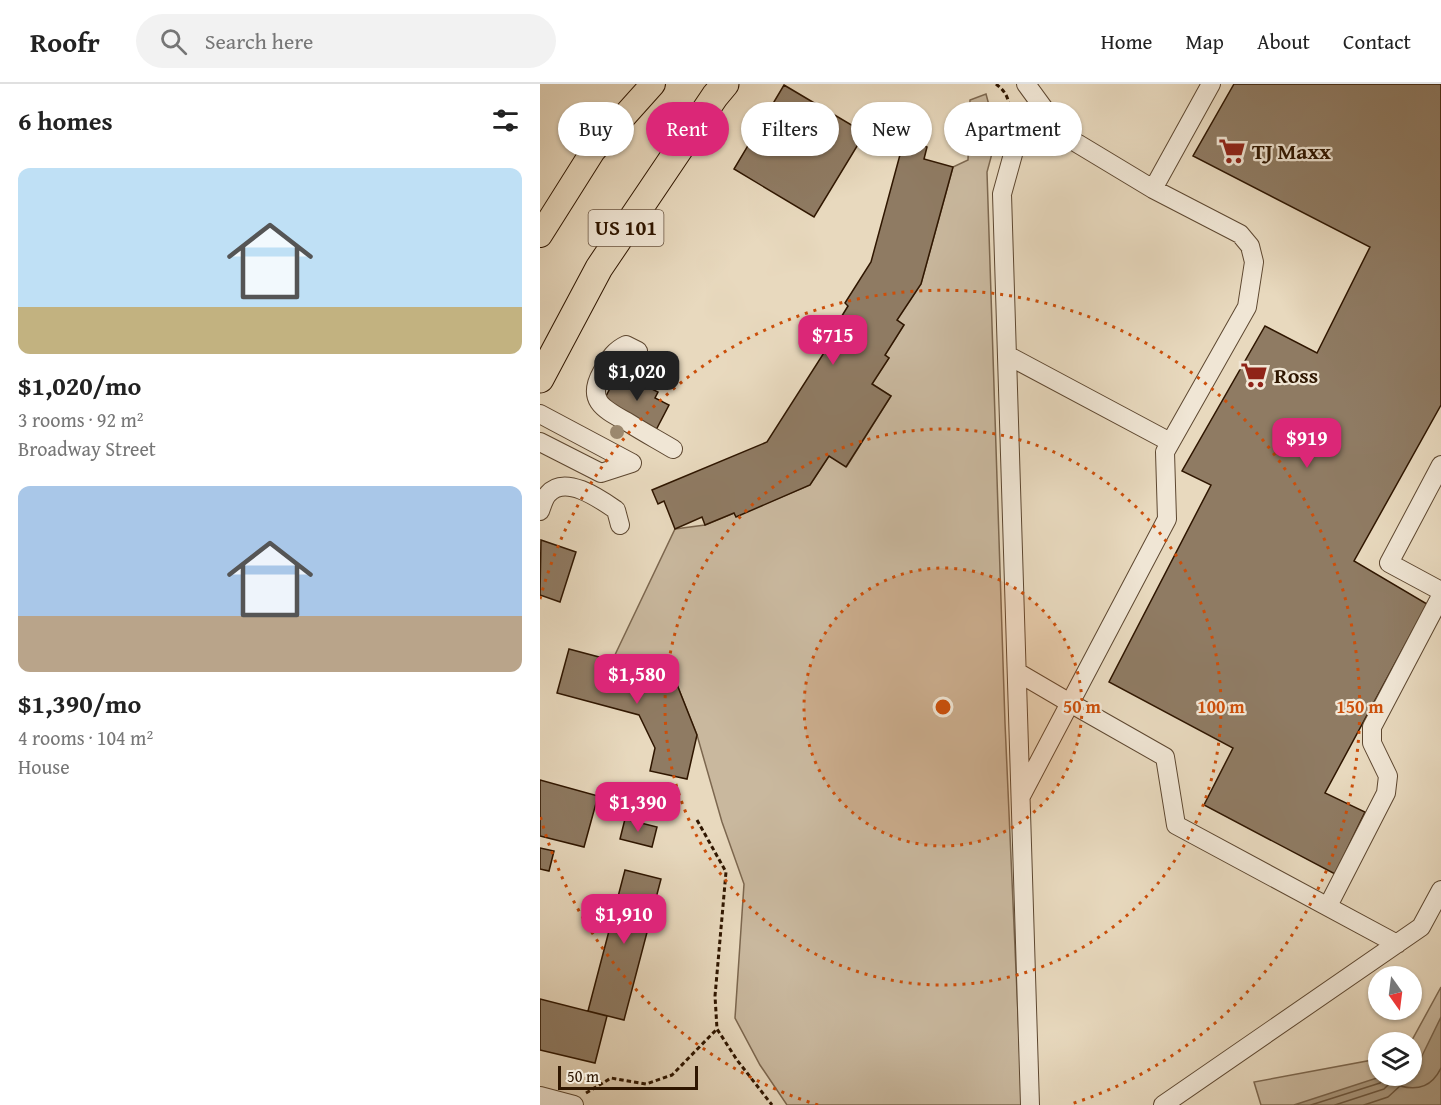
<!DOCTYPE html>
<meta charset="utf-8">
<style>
body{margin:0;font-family:"Gentium Book Plus",serif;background:#f2f2f2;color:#222;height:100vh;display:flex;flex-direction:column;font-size:22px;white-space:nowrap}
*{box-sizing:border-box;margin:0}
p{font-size:20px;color:#767676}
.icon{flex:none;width:33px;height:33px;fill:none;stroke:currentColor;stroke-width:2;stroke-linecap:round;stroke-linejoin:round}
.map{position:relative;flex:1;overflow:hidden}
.side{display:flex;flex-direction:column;background:#fff;width:540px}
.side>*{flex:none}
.banner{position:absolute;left:18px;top:18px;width:570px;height:54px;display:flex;gap:12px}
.needle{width:39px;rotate:166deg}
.tools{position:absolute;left:828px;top:882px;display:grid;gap:12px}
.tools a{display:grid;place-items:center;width:54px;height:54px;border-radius:50%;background:#fff;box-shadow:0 2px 4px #0004;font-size:30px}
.scale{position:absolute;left:18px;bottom:15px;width:140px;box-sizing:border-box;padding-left:6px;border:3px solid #2f1600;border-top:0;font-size:16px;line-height:21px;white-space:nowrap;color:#2f1600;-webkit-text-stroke:4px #f0e6d5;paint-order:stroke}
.price{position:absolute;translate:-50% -51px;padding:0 14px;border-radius:12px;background:#db2777;color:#fff;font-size:20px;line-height:39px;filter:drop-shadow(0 2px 3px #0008)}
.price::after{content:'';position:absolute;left:50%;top:36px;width:18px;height:14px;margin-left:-9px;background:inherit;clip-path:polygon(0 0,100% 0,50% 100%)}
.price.selected{background:#222;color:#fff}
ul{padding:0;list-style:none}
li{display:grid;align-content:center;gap:12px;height:318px;padding:0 18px}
li span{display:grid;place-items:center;height:186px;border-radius:12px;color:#555}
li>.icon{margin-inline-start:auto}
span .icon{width:108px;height:108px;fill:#fffc;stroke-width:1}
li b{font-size:26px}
h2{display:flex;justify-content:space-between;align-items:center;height:72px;padding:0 18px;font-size:26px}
.tag{padding:0 21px;border-radius:27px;background:#fff;box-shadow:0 2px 4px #0004;font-size:21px;line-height:54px}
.tag.selected{background:#db2777;color:#fff}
header{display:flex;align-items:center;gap:36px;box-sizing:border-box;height:84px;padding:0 30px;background:#fff;border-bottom:2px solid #e0e0e0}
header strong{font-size:28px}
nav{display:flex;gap:33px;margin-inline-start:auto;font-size:21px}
.search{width:420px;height:54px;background:#f2f2f2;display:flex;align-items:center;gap:15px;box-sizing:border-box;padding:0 21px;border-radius:33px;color:#767676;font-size:22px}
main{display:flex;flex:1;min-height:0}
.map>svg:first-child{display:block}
</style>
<header>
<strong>Roofr</strong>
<div class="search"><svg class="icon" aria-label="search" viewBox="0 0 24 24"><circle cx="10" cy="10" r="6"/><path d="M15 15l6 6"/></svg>Search here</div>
<nav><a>Home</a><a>Map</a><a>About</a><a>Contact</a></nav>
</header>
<main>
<section class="side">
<h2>6 homes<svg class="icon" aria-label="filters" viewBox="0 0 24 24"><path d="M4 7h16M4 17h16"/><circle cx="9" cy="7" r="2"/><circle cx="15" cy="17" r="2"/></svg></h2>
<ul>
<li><span style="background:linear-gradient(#bfe0f5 75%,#c2b280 0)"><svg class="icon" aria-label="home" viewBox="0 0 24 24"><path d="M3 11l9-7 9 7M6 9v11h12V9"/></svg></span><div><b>$1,020/mo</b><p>3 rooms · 92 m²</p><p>Broadway Street</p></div></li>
<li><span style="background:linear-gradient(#a9c7e8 70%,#b9a48a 0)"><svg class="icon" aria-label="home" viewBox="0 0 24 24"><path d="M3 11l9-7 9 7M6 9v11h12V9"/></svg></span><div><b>$1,390/mo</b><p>4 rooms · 104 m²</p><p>House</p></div></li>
</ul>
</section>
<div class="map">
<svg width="901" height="1021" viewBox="0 0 901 1021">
<rect width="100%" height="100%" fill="#e8d9be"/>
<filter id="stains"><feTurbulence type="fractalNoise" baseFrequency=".00333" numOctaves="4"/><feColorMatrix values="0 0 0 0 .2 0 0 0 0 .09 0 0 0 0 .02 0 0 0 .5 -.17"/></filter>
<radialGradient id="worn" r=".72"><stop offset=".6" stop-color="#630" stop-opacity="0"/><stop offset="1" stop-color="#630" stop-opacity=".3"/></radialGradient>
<path fill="#c9b89e" stroke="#7c674f" stroke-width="1.5" d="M446 10 457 51 447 88 465 639 482 1021H247L220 981 195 934 204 800 182 738 157 651 134 593 73 575 135 445 165 441 194 429 196 432 270 401 289 372 307 382 351 312 332 300 349 274 345 271 364 241 357 236 381 200 413 83 428 76 430 16Z
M901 903V1021H721L714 998 838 975V992H872L871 958Z"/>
<path fill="#a9977d" stroke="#78634b" stroke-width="1.5" d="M901 933V1021H754L843 992H872V982L878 980Z"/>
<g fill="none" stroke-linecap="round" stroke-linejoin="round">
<path stroke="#6c563e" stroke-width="1.5" d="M771 1021 840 999 845 992
M795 1021 844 1005 850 999 852 992
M824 1021 848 1013 860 1002C879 1007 892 1002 901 984"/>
</g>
<path fill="#8f7b63" stroke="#2f1600" stroke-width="1.5" d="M694 0H901V321L814 477 887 520 785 709 825 728 795 790 664 721 693 664 569 598 671 401 642 387 725 242 777 269 830 163 653 72Z
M244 1 325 49 274 133 194 85Z
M364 56 387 63 384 75 413 83 381 200 357 236 364 241 345 271 349 274 332 300 351 312 306 383 289 372 270 401 196 433 194 429 165 441 162 433 135 445 124 417 118 420 112 406 227 358 296 250 292 248 308 222 305 219 331 178Z
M77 291 102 304 104 301 118 308 115 314 129 321 115 348 64 316Z
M1 456 36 468 20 518 0 511Z
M29 565 134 593 157 651 147 695 110 687 115 664 99 631 17 609Z
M0 696 58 712 44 763 0 752Z
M85 735 117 743 112 763 80 755Z
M0 764 14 767 9 787 0 785Z
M85 786 121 795 84 936 48 927Z
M0 915 67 932 55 979 0 966Z"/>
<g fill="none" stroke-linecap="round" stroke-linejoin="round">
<defs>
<path id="minor" d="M486 0 505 26 535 58 613 105 700 150 710 162 714 178 707 223 625 368 627 435 530 619 625 673 636 741 857 860
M613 105 671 0
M98 267 86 261C73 267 69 276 62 288 45 318 66 326 89 339 103 348 118 356 133 365
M467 271 630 358
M0 330 92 379
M0 358 61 389 92 379
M901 381 849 479 901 507
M0 427C2 422 4 414 8 410 25 390 60 415 76 426L80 441
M477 588 530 619 481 712
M788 822 846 709 848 692 832 659V643L901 512
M0 1012 34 1021
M490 1021 462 110 475 63 505 26
M623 1021 881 843 901 806"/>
<path id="major" d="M0 151 53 67 113 0"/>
<path id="highway" d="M0 295 59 184 175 12 185 0"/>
</defs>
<use href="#minor" stroke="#5d4730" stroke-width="20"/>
<use href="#major" stroke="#2f1600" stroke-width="26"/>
<use href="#highway" stroke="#2f1600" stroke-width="29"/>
<path stroke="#2f1600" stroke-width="3" stroke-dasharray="4.5 3" stroke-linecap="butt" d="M456 0C469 10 470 19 469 34
M508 60 516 66
M157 736 186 788 175 912 177 945 197 976 232 1021
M46 1009 71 994 106 1000 132 991 177 945"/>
<use href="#minor" stroke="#f0e6d5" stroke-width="18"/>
<use href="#major" stroke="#e8d9be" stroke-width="24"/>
<use href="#highway" stroke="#e8d9be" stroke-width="27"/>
</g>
<circle fill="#9c896f" cx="77" cy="348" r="7"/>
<circle cx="403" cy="623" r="139" fill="#cc4f0a" fill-opacity=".12"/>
<g fill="none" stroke="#cc4f0a" stroke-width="3" stroke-dasharray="3 6">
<circle cx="403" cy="623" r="139"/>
<circle cx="403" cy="623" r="278"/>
<path d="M278 1021A417 417 0 0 1 0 731M0 515A417 417 0 1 1 528 1021"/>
</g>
<defs>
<symbol id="supermarket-bare" viewBox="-9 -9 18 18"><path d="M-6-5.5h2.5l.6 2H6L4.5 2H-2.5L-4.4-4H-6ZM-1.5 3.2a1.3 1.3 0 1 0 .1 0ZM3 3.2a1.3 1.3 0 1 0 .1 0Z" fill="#8f2418" stroke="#f0e6d5" stroke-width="2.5" paint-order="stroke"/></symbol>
</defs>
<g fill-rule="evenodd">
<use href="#supermarket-bare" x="673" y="48" width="38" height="38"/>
<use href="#supermarket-bare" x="695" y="272" width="38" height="38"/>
</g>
<g text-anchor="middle" stroke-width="4.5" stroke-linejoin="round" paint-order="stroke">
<rect fill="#f0e6d5" stroke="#695440" stroke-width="1.5" x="48.5" y="126" width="75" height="36" rx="4.5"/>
<g font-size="21" font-weight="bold" fill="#2f1600">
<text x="86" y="151">US 101</text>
</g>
<g font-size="22" font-weight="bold" fill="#2f1600" stroke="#f0e6d5" text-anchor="start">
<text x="712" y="75">TJ Maxx</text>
<text x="734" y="299">Ross</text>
</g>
</g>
<circle cx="403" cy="623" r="9" fill="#cc4f0a" stroke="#f0e6d5" stroke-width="3"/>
<g font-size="18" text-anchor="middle" font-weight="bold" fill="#cc4f0a" stroke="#f0e6d5" stroke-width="4.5" stroke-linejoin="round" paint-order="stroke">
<text x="542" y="629">50 m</text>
<text x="681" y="629">100 m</text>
<text x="820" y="629">150 m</text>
</g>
<rect width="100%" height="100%" filter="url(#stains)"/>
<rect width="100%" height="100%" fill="url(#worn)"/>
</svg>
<div class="tools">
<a><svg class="needle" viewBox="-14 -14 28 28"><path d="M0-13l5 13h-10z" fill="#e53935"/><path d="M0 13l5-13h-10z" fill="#767676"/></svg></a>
<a><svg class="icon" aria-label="layers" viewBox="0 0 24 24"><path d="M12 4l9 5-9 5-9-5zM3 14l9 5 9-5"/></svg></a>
</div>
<div class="scale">50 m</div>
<b class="price" style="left:293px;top:282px">$715</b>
<b class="price selected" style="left:97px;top:318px">$1,020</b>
<b class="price" style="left:767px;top:385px">$919</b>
<b class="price" style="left:97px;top:621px">$1,580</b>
<b class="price" style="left:98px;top:749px">$1,390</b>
<b class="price" style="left:84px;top:861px">$1,910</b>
<div class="banner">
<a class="tag">Buy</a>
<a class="tag selected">Rent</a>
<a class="tag">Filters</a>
<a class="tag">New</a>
<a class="tag">Apartment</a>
</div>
</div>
</main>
